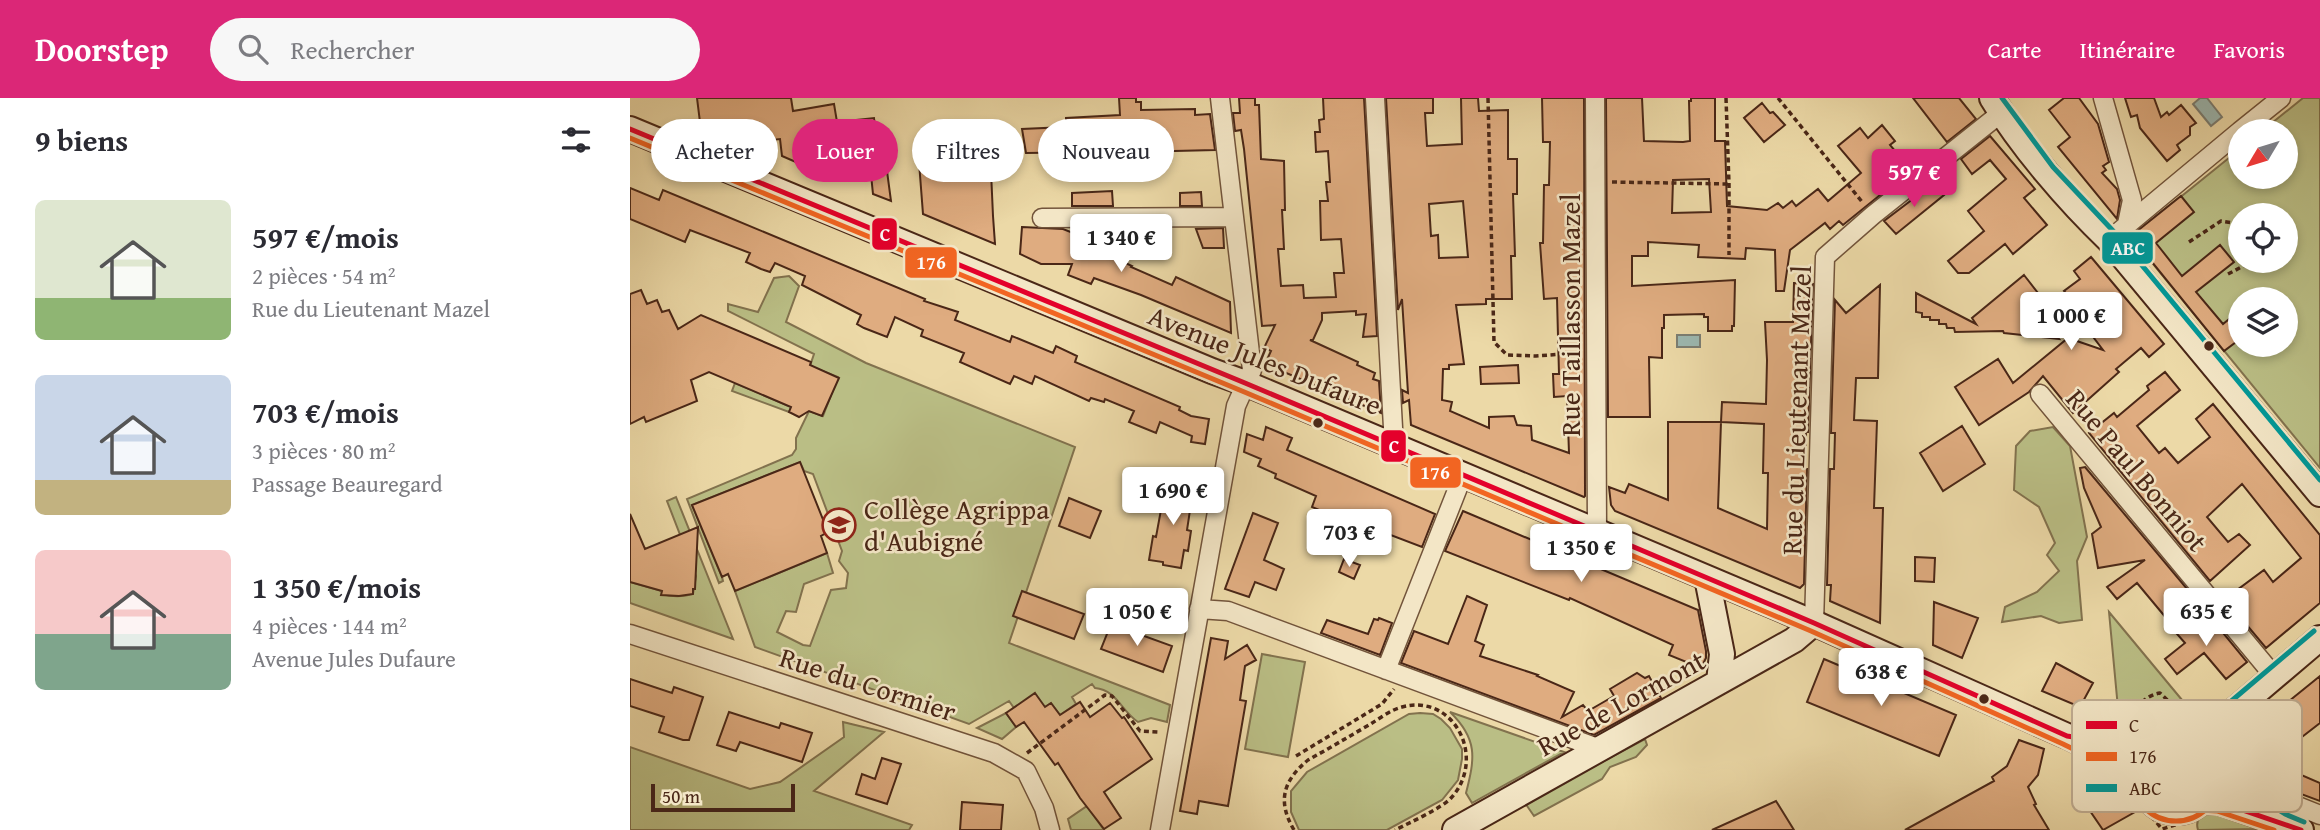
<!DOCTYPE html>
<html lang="fr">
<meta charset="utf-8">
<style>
body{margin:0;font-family:"Gentium Book Plus",serif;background:#f7f7f7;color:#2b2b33;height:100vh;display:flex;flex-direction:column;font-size:26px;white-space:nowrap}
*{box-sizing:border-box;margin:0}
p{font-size:23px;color:#7c7c81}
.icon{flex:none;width:38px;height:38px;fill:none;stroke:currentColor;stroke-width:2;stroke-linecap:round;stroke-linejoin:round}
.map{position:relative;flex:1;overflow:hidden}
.panel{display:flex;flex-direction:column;background:#fff;width:630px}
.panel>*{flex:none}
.hud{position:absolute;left:21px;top:21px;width:665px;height:63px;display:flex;gap:14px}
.needle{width:46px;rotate:232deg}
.buttons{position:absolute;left:1598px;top:21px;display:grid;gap:14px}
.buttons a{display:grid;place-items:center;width:70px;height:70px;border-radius:50%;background:#fff;box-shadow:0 4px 10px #0003;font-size:35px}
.scale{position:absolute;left:21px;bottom:18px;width:144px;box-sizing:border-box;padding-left:7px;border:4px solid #4a2717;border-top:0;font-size:19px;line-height:24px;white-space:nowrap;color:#4a2717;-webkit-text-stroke:5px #f3e6c6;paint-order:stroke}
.price{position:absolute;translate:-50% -60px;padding:0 16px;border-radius:7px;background:#fff;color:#222;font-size:23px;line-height:46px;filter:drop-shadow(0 2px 4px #0008)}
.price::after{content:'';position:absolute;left:50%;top:42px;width:21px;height:16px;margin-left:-10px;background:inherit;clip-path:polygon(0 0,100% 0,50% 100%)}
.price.on{background:#db2777;color:#fff}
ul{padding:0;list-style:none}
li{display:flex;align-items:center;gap:21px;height:175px;padding:0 35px}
li span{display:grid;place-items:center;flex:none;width:196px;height:140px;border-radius:10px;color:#555}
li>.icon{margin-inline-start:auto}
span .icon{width:84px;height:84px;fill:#fffc;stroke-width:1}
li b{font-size:30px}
h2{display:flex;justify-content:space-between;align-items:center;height:84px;padding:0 35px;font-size:30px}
.pill{padding:0 24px;border-radius:32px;background:#fff;box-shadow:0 4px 10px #0003;font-size:24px;line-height:63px}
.pill.on{background:#db2777;color:#fff}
header{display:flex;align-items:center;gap:42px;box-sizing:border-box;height:98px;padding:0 35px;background:#db2777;color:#fff}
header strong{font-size:33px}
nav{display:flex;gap:38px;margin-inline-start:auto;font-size:24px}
.search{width:490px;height:63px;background:#f7f7f7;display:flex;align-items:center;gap:18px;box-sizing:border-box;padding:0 24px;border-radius:38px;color:#7c7c81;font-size:26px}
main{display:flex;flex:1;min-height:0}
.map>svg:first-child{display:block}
</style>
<header>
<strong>Doorstep</strong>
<div class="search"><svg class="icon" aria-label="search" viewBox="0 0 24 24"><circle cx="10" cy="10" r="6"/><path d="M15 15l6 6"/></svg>Rechercher</div>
<nav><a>Carte</a><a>Itinéraire</a><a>Favoris</a></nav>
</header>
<main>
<section class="panel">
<h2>9 biens<svg class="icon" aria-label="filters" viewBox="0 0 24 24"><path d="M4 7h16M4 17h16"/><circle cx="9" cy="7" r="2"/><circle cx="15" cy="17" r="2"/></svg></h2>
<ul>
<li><span style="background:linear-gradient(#dfe7d0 70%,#8fb573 0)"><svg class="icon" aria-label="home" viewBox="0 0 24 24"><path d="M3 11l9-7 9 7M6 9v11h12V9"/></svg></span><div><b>597 €/mois</b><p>2 pièces · 54 m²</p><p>Rue du Lieutenant Mazel</p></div></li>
<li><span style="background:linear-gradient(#c9d6e8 75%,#c2b280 0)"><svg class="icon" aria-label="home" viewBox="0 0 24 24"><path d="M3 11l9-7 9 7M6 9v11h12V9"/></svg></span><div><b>703 €/mois</b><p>3 pièces · 80 m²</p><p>Passage Beauregard</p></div></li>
<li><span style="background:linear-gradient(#f6c9c9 60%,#7fa58c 0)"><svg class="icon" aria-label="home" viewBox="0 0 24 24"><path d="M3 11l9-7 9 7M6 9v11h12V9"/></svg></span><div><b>1 350 €/mois</b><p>4 pièces · 144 m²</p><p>Avenue Jules Dufaure</p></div></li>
</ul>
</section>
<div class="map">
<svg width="1690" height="732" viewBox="0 0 1690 732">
<rect width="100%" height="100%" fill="#ecd9a7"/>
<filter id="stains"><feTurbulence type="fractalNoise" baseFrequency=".00286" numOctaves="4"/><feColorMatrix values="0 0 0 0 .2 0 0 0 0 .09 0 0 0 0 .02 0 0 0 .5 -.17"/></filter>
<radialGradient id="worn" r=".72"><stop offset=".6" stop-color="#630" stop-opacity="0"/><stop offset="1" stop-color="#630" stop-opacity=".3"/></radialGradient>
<path fill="#babe85" stroke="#82724e" stroke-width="2" fill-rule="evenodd" d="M1673 0H1690V370L1501 139 1610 51V79H1656V33H1632ZM1610 117H1656V163H1610ZM1610 201H1656V247H1610Z
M159 178 169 188 156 224 236 265 445 349 379 545 540 607 537 624 521 620 508 624C491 613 487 592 465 590L462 586 442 599 446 606 430 617 421 605 415 609 384 610 379 603 339 626 125 549 105 493 197 455 203 475 174 486 166 514 156 513 147 534 173 547 180 548 201 492 216 490 218 475 209 463 212 453 183 376 174 373 170 364 62 407 92 479 93 483 89 485 57 401 162 357 166 351V340L179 313 193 318 208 279 180 268 184 256 98 213V206L128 214 144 180Z
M105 285 161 309 159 314 102 293Z
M1423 329 1440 348 1457 439 1447 463 1452 522 1429 525 1411 518 1372 524 1375 509 1407 494 1429 473 1417 457 1425 445 1409 409 1384 392 1386 348 1400 333Z
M46 399 103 541 0 505V484L32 493V496C42 499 52 499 63 496L66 478 37 403Z
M1479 514 1557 608 1536 626 1510 633H1503L1489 621Z
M632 556 675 564 658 659 615 651Z
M820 614 934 654 842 705 836 695C845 660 848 641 820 614Z
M376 615 386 629 372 641 347 630Z
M790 615 803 616 811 621 820 630 832 651V661L828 682 812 702 757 732H669L661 714V693L677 674 779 616Z
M213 624 254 634 184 693 282 727 279 732H0V649L120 691 150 684 214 639Z
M1015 641 1017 647 1006 659 980 669 972 681 904 718 895 705Z
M457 708 474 732H441L438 721Z
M1580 712 1630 731 1568 732C1565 722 1570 716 1580 712Z"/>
<path fill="#9cb8b1" stroke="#7b7e73" stroke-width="2" d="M1570 0H1577L1592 19 1581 28 1563 6Z
M1047 237H1070V249H1047Z"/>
<path fill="#dfac80" stroke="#4a2717" stroke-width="2" fill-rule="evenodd" d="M67 0H161L163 13 204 6 207 24 244 20 245 28H251L261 103 243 96 239 57 168 65 152 58 150 41 131 43 129 25 89 31 70 24Z
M489 0H506V4H511V12L565 11V17L580 16 585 52 503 54V61L469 63 468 54 396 55 392 31 436 29V20L490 17Z
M609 0H625V7H629L631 61 654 63 655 112H652L654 151H648L651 188 673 187 674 200 706 199 704 175H714L711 141 691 142 690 103H698L696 84H700L698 53 686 54 685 34H690L689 22 694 21 693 0H734L747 238 733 239 736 216 726 217V213L692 215V222L683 242H680L728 264 727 267 745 275 743 281 749 283 751 315 635 266 641 253 634 250 645 227 632 228 614 51 611 32 605 33 603 15H610Z
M756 0H803V15H795L797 48 832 46 831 0H848L849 13 878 12V61H887V96H883L885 158H881L882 201H856V206L826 207 834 266 819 267V271H813L812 302 822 304 820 313 859 330V319L884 318 887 327 901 328 902 342 939 355 937 298 924 299 923 276H929L927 200 914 201 910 145H913L914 87H919L920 44H913L912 0H954L955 398 954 399 781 327 779 302 773 305 772 292 778 295 772 201 768 212ZM833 103 838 159 809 160 808 137 801 138 799 106Z
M976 0H1012L1014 43 1053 44 1060 43 1059 3H1061V0H1085V43H1095L1097 108 1137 112 1148 105 1153 110 1162 103 1166 108 1188 91 1198 103 1231 75 1208 48 1230 30 1238 40 1252 27 1265 43 1260 47 1281 72 1213 127 1209 123 1200 131 1195 125 1160 152 1154 193H1146L1145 152 1116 150 1115 161 1068 159 1069 147 1018 144V158H1002V188L1105 182 1104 228H1102V233H1078V219H1074V216L1034 217V230H1032V260L1019 259 1020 319H978ZM1079 81 1081 114 1042 115 1043 82Z
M1283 0H1329L1346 21 1317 44Z
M1434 0H1449L1468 26 1479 64 1473 68 1476 72 1472 75 1487 91 1490 102 1487 121 1428 49 1440 39 1419 12Z
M1495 0H1524L1531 19 1537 14 1539 17 1551 7 1566 25 1560 29V37L1547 47 1550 52 1537 63 1510 30 1507 17 1501 19Z
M1132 5 1140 15 1143 14 1155 27 1134 44 1114 20Z
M1360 38 1405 91 1394 100 1417 127 1383 156 1375 146 1339 175H1328L1318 163 1354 133 1338 113 1376 81 1360 62 1342 76 1331 61Z
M360 51 363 118 365 146 293 116 289 64 345 60V52Z
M1304 85 1314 97 1266 136 1254 123Z
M0 90 29 102 33 92 86 114 295 201 294 203 328 214 325 222 380 244 382 238 423 255 426 248 447 258 445 264 550 309 549 312 561 318 579 321 575 346 561 344 562 338 530 324 526 335 509 328 499 324 504 313 475 301 474 304 461 300 459 303 405 278 402 286 384 278 380 286 330 264 334 255 291 238 293 232 265 219 257 239 234 230 227 226 231 217 172 187 175 178 145 165 140 174 131 171 116 164 120 155 60 132 55 144 0 121Z
M482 93 483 108H442V95Z
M571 94 572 108H550V95Z
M1551 98 1564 114 1526 145 1552 178 1590 147 1604 164 1566 194 1593 226 1610 212V241L1594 253 1501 138Z
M392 129 433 131 492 154 489 162 502 168 501 169 542 187 546 179 600 204 601 235 511 197 464 180 461 186 438 177 442 166H411L390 156Z
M593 130 594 150H573L566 131Z
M1461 159 1534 246 1519 259 1511 250 1486 271 1489 274 1443 315 1413 278 1399 294 1349 327 1325 289 1368 261 1383 285 1438 240 1473 252 1445 215 1447 213 1445 210 1448 208 1434 193 1450 181 1444 173Z
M1394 177 1408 195 1397 203 1429 241 1374 235 1373 233 1325 234 1324 230H1317L1316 226H1309V222H1300V219H1292V215L1286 214V195L1346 226 1342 220Z
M1164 185 1183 186 1178 334H1176L1175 371H1177L1174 486 1170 490 985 413 981 407 979 389 995 395 999 386 1038 402V324H1091L1088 410 1137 431 1138 375H1133L1134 326 1091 324 1092 304 1136 306 1137 262 1135 224H1163Z
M1250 187 1248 280H1226L1224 322 1247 323 1244 410H1253L1250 525 1200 503 1201 487H1197L1200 371H1204L1205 335H1201L1205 202 1216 215Z
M11 192 17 206 27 202 32 214 39 212 48 231 71 217 181 264 180 267 209 280 192 318 179 313 169 319 159 314 161 309 79 274 61 282 67 303 16 324 14 319 0 326V196Z
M888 267 889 285 851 286 850 269Z
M1535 274 1550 292 1507 328 1529 355 1535 350 1548 365 1580 339 1566 321 1583 306 1690 437V505L1636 550 1595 501 1634 472 1643 484 1671 460 1612 386 1577 419 1598 444 1609 436 1620 447 1580 483 1459 335 1484 315 1487 319 1519 292 1517 288Z
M1332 328 1355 366 1313 393 1290 355Z
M636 329 662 340 657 352 805 416 792 449 745 431 742 437 705 422 706 419 682 409 686 398 645 380 646 376 628 368 631 361 614 354 617 336 633 342Z
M170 364 198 434 191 438 197 455 105 493 98 476 92 479 62 407Z
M1455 369 1563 498 1537 521 1507 485 1487 501 1477 489 1515 462 1468 470 1462 436 1471 429 1454 390 1450 370Z
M549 384 564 386 557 432 561 433 558 453 554 452 551 470 533 467V464L519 462 523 438 526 439 535 390 547 392Z
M439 400 471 413 460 440 429 428Z
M833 413 1068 512 1076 553V560L1071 570 1039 557 1043 547 940 500 939 502 815 453Z
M623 415 648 425 634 462 654 471 646 492 625 484 619 499 595 491Z
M0 416 15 451 68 429 65 491H63V496L49 498 31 497 32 493 0 484Z
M1285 459 1305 460 1304 484 1285 483Z
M714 461 730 467 724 481 709 474Z
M392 493 454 516 444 541 383 518Z
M837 498 857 507 845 543 854 547 850 558 908 577 907 578 944 594 932 619 953 607 958 613 984 598 980 591 1007 575 1015 580 1019 578 1031 600 964 637 771 565 784 533 818 546Z
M1304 504 1348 520 1332 560 1303 547Z
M1576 514 1617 564 1596 581 1574 555 1547 576 1535 561 1555 545 1547 536Z
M749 520 762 525 750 557 691 535 697 522 738 536 744 521 748 522Z
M481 526 542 548 533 574 471 551Z
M581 540 598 543 595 561 617 547 626 562 615 568 610 602 616 603 598 708 569 703 567 716 550 713Z
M1194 561 1326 617 1309 658 1177 604Z
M1426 565 1463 585 1450 609 1412 593Z
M1690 578V625L1659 649 1653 669 1690 685V703L1612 674 1613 671 1599 664 1597 653Z
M0 581 42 595 44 589 73 599 59 642H53L29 634 34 619 0 608Z
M405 595 415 609 421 605 430 617 450 604 460 619 480 605 492 620 494 619 522 661 474 694 491 720 474 731 450 700 428 665 425 667 394 624 386 629 376 615Z
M99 614 149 630 151 625 182 635 172 664 110 644 106 653 87 647Z
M1389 642 1414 651 1408 677 1398 689 1406 706 1404 707 1419 732H1275L1364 683 1362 679 1377 668Z
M252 660 271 666 257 706 226 696 232 676 245 681Z
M1487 689 1505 714 1473 732 1456 707Z
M1146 703 1164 732H1082Z
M332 704 373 707 371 732H330Z"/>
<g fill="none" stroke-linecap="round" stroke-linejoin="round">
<defs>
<path id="street" d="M745 0 764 348
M965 0 967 433
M1473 0 1502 102 1497 126
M1610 33 1651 0
M412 120 602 119
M1479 142 1610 33
M1410 296 1644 578
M569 511 598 513 970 651
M1184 525 1195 159 1243 117 1371 15
M0 536 364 655 396 673 414 710 420 732
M756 572 833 377
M1630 693 1690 717
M530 732 606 308 622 272 590 0"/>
<path id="secondary" d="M1362 0C1391 48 1438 103 1479 142L1690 396
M0 31 582 273 615 285 1184 525 1437 638 1489 663 1511 679
M1077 480 1092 556 1089 584
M1511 679a35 35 0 1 1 70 0a35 35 0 1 1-70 0Z
M1566 650 1592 623 1690 540
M1570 703 1589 704 1671 732
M825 732 1164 542 1184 525"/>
</defs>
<use href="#street" stroke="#72543b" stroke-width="21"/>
<use href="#secondary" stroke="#4a2717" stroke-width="28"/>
<path stroke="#4a2717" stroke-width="3.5" stroke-dasharray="5 3.5" stroke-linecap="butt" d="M858 0 864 244 877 257 906 258 948 255
M1096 0 1099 86V157
M1148 0 1233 105
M982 84 1099 86
M1656 141 1661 143 1656 146
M1559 144 1591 123 1610 126
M1598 176 1623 163
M1499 643C1495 624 1509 598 1530 595L1550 614
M397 655 475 597 482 598 510 633 529 634
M666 658 752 606 764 591
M1505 699 1532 731 1562 722
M664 732C647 703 653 683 678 662 698 651 718 639 739 627 749 621 760 612 772 609 825 595 857 661 821 700 812 710 779 725 765 732"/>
<use href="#street" stroke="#f3e6c6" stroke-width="18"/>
<use href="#secondary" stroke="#f3e6c6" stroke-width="24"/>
<defs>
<path id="bus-1" d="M0 31 615 285 1184 525 1437 638 1500 648 1530 647
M1570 703 1589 704 1671 732
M1539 709C1562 711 1572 700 1581 681
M1539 709C1560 714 1578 701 1581 681"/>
<path id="bus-2" d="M0 40 612 293 1181 533 1433 646 1484 671 1506 686
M1502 679a44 44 0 1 1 88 0a44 44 0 1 1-88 0Z
M1570 712 1587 713 1644 732"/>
<path id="bus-3" d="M1372 0 1423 69 1486 136 1690 382
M1560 644 1586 616 1684 533
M1520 679a26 26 0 1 1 52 0a26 26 0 1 1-52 0Z
M1586 673 1655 716 1674 724"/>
</defs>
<use href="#bus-1" stroke="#f3e6c6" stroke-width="10"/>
<use href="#bus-2" stroke="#f3e6c6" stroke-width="10"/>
<use href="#bus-3" stroke="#f3e6c6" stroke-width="10"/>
<use href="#bus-1" stroke="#e4002b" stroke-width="5"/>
<use href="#bus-2" stroke="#f26522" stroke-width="5"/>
<use href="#bus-3" stroke="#099" stroke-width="5"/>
</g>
<defs>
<symbol id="school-ring" viewBox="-11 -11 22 22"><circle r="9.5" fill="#f3e6c6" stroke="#8f2418" stroke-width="1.5"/><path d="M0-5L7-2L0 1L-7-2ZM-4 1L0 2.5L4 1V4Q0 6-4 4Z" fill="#8f2418"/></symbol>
</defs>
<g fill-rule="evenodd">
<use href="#school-ring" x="190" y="408" width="38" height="38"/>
</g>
<g fill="#4a2717" stroke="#f3e6c6" stroke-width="2.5">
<circle cx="1579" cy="248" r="6"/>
<circle cx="688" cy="325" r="6"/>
<circle cx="1354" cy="601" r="6"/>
</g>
<g text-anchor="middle" stroke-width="5" stroke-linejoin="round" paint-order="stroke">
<g font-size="28" fill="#4a2717" stroke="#f3e6c6">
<text transform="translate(940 217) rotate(-90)" y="10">Rue Taillasson Mazel</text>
<text transform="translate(635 262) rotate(22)" y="10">Avenue Jules Dufaure</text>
<text transform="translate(1166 312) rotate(-88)" y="10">Rue du Lieutenant Mazel</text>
<text transform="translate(1507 372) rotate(50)" y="10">Rue Paul Bonniot</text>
<text transform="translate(238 586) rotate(18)" y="10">Rue du Cormier</text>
<text transform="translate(991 605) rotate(-29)" y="10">Rue de Lormont</text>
</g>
<g font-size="28" fill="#4a2717" stroke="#f3e6c6" text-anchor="start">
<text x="234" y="421">Collège Agrippa<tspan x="234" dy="32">d'Aubigné</tspan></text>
</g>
</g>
<rect x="1442" y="602" width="230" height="112" rx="10" fill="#f3e6c6" stroke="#c0ad92" stroke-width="2"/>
<rect x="1456" y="623" width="31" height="8" fill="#e4002b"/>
<rect x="1456" y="654" width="31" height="9" fill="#f26522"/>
<rect x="1456" y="686" width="31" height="8" fill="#099"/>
<g font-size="19" fill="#4a2717">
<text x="1499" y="634">C</text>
<text x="1499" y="665">176</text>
<text x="1499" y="697">ABC</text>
</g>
<g stroke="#f3e6c6" stroke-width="2.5">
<rect x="241" y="119" width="27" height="34" rx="7" fill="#e4002b"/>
<rect x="1471" y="133" width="53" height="34" rx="7" fill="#099"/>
<rect x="274" y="148" width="54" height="33" rx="7" fill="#f26522"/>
<rect x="750" y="331" width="27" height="34" rx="7" fill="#e4002b"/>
<rect x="779" y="358" width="53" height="33" rx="7" fill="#f26522"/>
</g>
<g font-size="19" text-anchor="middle" font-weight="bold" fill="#fff">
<text x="255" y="143">C</text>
<text x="1498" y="157">ABC</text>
<text x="301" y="171">176</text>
<text x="764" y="355">C</text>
<text x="805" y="381">176</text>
</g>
<rect width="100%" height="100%" filter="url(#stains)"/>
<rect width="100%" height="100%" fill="url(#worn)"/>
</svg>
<div class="buttons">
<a><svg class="needle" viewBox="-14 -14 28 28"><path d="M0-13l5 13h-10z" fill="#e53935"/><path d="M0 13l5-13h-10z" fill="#7c7c81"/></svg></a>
<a><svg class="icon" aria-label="locate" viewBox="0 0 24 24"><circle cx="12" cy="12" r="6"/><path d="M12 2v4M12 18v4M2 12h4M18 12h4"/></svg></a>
<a><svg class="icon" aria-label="layers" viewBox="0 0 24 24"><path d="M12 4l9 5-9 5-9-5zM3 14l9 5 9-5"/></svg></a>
</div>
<div class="scale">50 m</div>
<b class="price on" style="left:1284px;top:111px">597 €</b>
<b class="price" style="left:491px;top:176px">1 340 €</b>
<b class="price" style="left:1441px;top:254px">1 000 €</b>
<b class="price" style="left:543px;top:429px">1 690 €</b>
<b class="price" style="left:719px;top:471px">703 €</b>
<b class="price" style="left:951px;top:486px">1 350 €</b>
<b class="price" style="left:507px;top:550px">1 050 €</b>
<b class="price" style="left:1576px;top:550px">635 €</b>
<b class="price" style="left:1251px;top:610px">638 €</b>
<div class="hud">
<a class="pill">Acheter</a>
<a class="pill on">Louer</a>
<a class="pill">Filtres</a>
<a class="pill">Nouveau</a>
</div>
</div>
</main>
